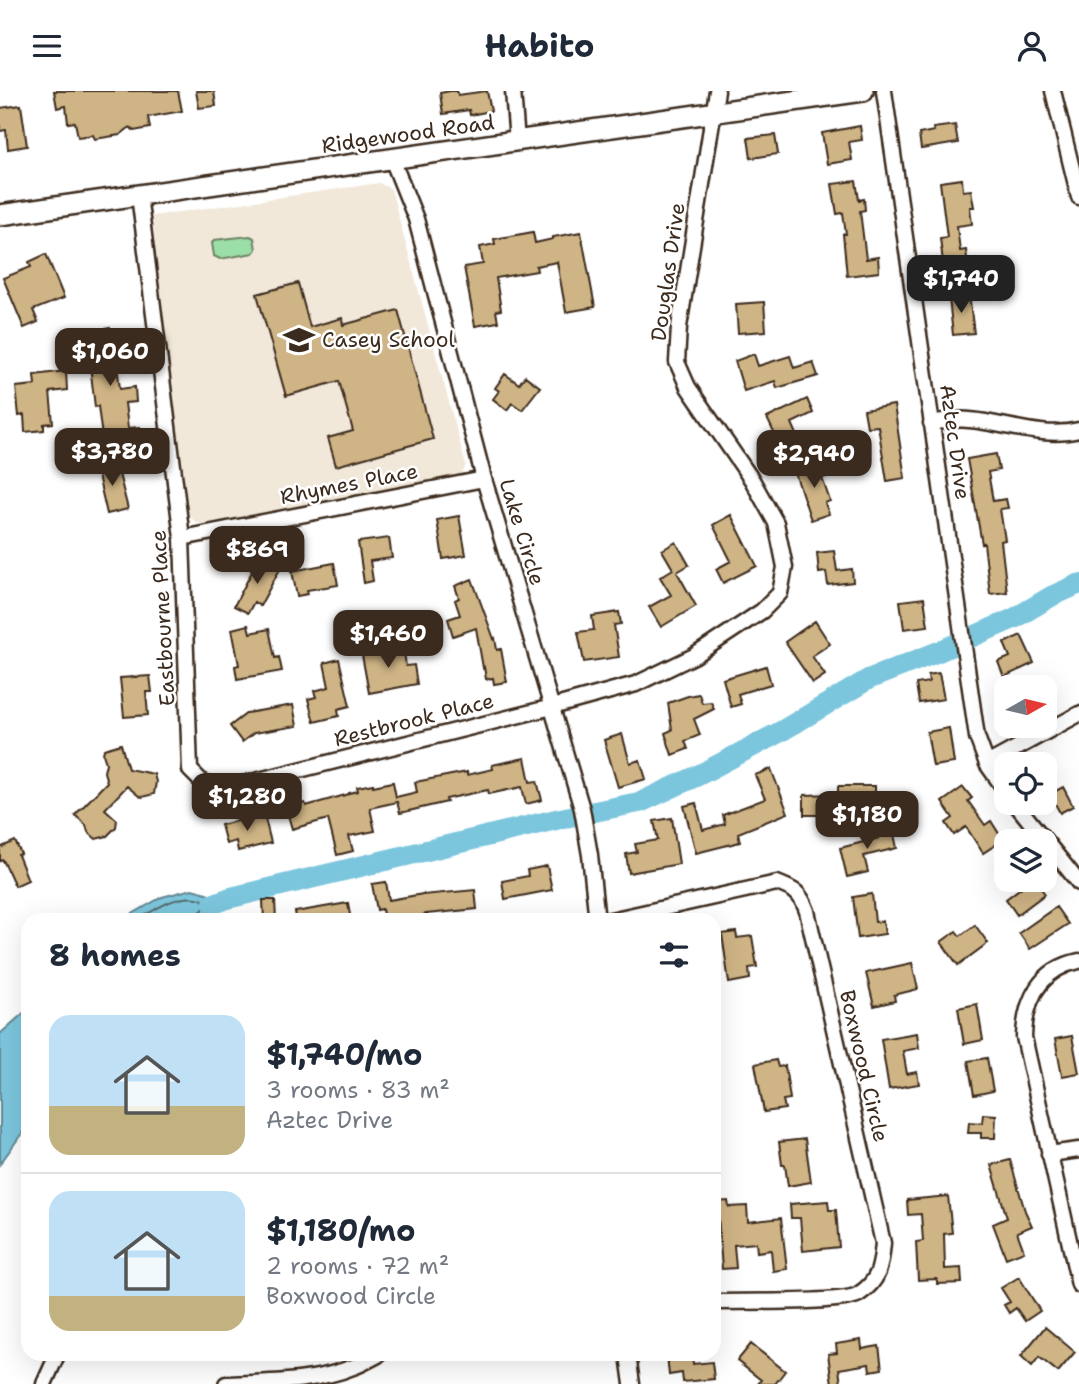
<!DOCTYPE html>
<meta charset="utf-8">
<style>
body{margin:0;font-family:"Shantell Sans",sans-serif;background:#f6f6f7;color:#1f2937;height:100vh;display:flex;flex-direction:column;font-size:26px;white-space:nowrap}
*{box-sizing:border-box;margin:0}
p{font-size:23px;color:#747a83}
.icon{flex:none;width:38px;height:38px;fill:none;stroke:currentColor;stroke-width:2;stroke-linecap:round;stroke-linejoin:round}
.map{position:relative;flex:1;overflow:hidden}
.sheet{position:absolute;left:21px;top:822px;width:700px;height:448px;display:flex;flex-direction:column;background:#fff;border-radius:21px;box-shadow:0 7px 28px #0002}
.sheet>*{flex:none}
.needle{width:46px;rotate:82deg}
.buttons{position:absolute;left:994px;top:584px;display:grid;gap:14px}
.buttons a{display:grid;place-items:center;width:63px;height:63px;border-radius:14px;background:#fff;box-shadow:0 7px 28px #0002;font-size:35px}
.price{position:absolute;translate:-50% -60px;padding:0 16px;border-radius:14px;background:#3b2a1e;color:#fff;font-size:23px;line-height:46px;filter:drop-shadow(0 2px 4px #0008)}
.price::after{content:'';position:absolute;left:50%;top:42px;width:21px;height:16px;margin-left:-10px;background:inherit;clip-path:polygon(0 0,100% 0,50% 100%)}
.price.active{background:#222;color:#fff}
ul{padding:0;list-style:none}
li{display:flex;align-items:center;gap:21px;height:175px;padding:0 28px}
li+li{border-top:2px solid #e0e1e3}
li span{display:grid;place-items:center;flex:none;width:196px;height:140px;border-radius:21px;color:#555}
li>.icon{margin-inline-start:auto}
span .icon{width:84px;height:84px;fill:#fffc;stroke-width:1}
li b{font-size:30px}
h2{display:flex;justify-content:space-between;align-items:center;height:84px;padding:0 28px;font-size:30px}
header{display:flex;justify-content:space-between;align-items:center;height:91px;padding:0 28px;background:#fff;font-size:32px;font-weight:700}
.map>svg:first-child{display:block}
</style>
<header><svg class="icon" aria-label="menu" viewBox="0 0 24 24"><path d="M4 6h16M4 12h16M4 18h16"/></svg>Habito<svg class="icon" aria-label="person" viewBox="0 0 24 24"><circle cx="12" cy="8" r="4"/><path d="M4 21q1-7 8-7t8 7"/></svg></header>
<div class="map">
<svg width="1079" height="1293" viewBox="0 0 1079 1293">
<rect width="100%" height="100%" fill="#fff"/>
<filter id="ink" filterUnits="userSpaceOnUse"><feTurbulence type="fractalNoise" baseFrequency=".0143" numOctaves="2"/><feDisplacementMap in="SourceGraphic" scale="14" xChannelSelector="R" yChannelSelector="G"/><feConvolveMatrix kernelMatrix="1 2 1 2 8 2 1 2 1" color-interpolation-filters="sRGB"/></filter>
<g filter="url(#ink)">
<path fill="#f1e8da" d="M379 92 391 98 466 374 463 381 448 391 205 435 194 430 186 420 152 125Z"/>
<path fill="#9cdea8" stroke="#6c8463" stroke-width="2" d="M250 145 254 147 256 158 253 162 220 168 214 165 212 152 214 149Z"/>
<path fill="#7cc6dd" stroke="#628891" stroke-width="2" d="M192 798 207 802 213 813 208 824 196 829H122L162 806Z
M28 918V1034L0 1073V943Z"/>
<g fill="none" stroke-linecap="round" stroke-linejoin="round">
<path stroke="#55686a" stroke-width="2" d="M136 830C156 818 178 801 202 808L205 813 203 819 197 823 196 830"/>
<path stroke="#7cc6dd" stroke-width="21" d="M213 813 229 807 558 728 641 711 699 684 780 641 869 588 940 560 1015 527 1052 505 1079 493"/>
</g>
<path fill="#cfb485" stroke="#3b2a1e" stroke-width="2" d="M54 0H178L182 20 148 26 150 37 134 40 130 36 120 44 95 48 93 44 78 46 75 31 68 32 66 15 57 17Z
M196 0H214L216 15 199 17Z
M450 0H457L458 4 487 0 491 20 470 24 469 19 443 23 440 2Z
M21 14 27 55 8 58 6 39 0 40V17Z
M955 34 958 52 921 58 919 43 934 40 933 37Z
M860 35 862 49 849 51 852 69 827 73 822 42Z
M775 44 778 63 751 67 748 47Z
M962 88 963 100 971 99 974 116H970L972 133 957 135 960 160 966 159 969 184 945 187 940 147 947 146 940 91Z
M856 90 859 109 864 108 865 119 860 120 866 168 878 166 879 181 847 185 843 143H846L843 122 837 123 832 93Z
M533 141 535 152 553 148V146L581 141 595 216 566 221 557 171 536 175 537 180 496 187 501 219 496 220 498 231 475 235 464 176 483 173 480 156 495 153 494 148Z
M46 163 64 207 33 219 38 231 24 237 3 187 31 176 29 171Z
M298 192 310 236 342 227 343 234 398 219 433 348 336 375 328 347 353 340 339 290 286 305 257 203Z
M969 204 974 242 953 244 949 207Z
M764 211 766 240 738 242 736 213Z
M110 237 113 253 127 250 130 265 116 267 120 298 135 296 136 311 125 312 128 337 140 336 141 349 103 354 98 315 95 316 86 241Z
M754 263 758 275 790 265 794 277 813 271 818 285 777 297 775 290 744 300 735 270Z
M66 280 67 299 50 301 53 332 44 333V339L25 341 24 324 19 325 16 296 35 294 34 284Z
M505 283 519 293 525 285 540 296 522 319 512 312 507 319 493 308 499 300 495 297Z
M807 308 813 322 792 332 801 353 783 361 767 327Z
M894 314 905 387 887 390 878 335 867 336 864 319Z
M996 363 999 379 988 381 993 410 1006 408 1008 417 1000 418 1005 449 1001 450 1007 501 990 503 984 452 982 453 967 368Z
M116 371 128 418 107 423 96 376Z
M825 372 829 385 822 387 830 410 825 412 829 423 811 429 795 382Z
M731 424 757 475 723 492 716 478 731 470 713 434Z
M459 425 466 464 443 468 437 429Z
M389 447 392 467 370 470 373 490 364 492 358 451Z
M676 451 689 474 677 481 696 515 661 536 649 516 671 504 660 486 673 478 662 459Z
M834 460 837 480 852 478 853 491 828 494 826 481 819 482 817 462Z
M259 467 280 478 260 515 254 511 248 522 234 515Z
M334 472 338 494 307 499 308 503 297 505 292 480Z
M472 488 494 548 495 547 497 559 501 558 507 591 494 593 493 587 486 588 484 576 483 577 476 537 453 545 448 528 460 524 455 509 459 507 455 495Z
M924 507 928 535 904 538 900 510Z
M619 521 621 533 614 534 619 566 584 571 578 541 594 539 592 525Z
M815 530 830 553 812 565 825 584 813 592 785 551Z
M248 534 250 542 269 538 275 567 279 566 282 580 237 588 235 575 239 574 232 538Z
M1021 544 1034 572 1004 586 998 571 1010 566 1004 552Z
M403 554 406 575 414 574 417 593 369 602 362 564 390 559V557Z
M339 568 350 615 338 618 339 625 314 631 308 608 316 606 314 600 329 596 324 572Z
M766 575 771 593 738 603 741 613 731 616 723 588Z
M939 582 944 608 919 612 916 593 929 591 928 584Z
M150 585 152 601H146L148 624 124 626 120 587Z
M699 603 702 612 711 611 714 618 694 628 700 644 685 650 688 658 672 664 665 642 672 639 668 612 688 605Z
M293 614 297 635 254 642 242 651 230 635 247 622Z
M949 637 954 672 933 675 927 641Z
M622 643 630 672 640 669 646 688 618 696 604 649Z
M121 653 128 678 154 683 156 691 154 703 142 706 139 705 127 695 105 718 117 729 116 736 107 745 96 748 88 741 86 734 75 724 107 691 104 681 106 672 103 663 104 658Z
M525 667 530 691 537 690 542 709 526 713 522 696 489 703 488 699 446 708 447 711 400 722 397 711 370 717 375 740 349 745 353 760 337 764 328 728 292 738 286 717 305 712 306 715 349 703V702L358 700 357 696 373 693V695L393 691 396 706 417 701 415 691 467 681V684L493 678 492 674Z
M771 678 788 722 738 742 740 751 696 762 684 715 696 712 703 739 725 733 723 724 765 708 755 684Z
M838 695H875V709H867L866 715 848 716V724H804V704L838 703Z
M963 696 972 707 968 710 985 734 991 730 1003 749 983 762 966 736 954 744 946 732 953 727 942 711Z
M1063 696 1073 715 1060 722 1050 703Z
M264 723 271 752 238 760 236 750 226 753 221 734Z
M672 727 679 773 629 782 626 763 637 761 635 753 658 749 654 730Z
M892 734 897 757 864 765 868 781 847 786 840 757 879 747 876 738Z
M15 750 21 763 18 764 28 789 15 795 3 769 0 770V757Z
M547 775 552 799 505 808 502 790 528 785 527 779Z
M1031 789H1035L1045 803 1017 824 1006 808Z
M386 791 389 809 423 803V804L475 799 477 818 426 823 427 824 419 825 420 827 408 830H384L382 818 377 819 372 793Z
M872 803 875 831 883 830 885 843 858 847 853 806Z
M263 809H275L276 830H264Z
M348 812 351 830H297L295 821Z
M1056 816 1068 833 1030 858 1019 842Z
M975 834 988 852 958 874 941 851 956 840 960 845Z
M736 841 737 847 752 845 757 876 749 877 750 888 729 892 722 843Z
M912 872 918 898 894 904 895 910 874 915 866 882Z
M977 913 983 949 964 953 958 917Z
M917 942 919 957 903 960 907 983 917 981 919 993 889 998 881 948Z
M1072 945 1079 982 1062 985 1055 948Z
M987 967 993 1000 974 1004 968 970Z
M776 969 778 976 785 975 790 1008 783 1009 785 1018 764 1021 755 973Z
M983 1023 996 1024 995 1047H981V1042H968L969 1031 982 1032Z
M805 1048 811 1091 788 1095 785 1074H782L779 1051Z
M1010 1069 1025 1120 1032 1135 1017 1141 1024 1160 1006 1167 993 1133 1007 1127 991 1074Z
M948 1105 952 1142 944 1143 945 1178 961 1177 962 1192 937 1193V1188L918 1189 916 1151 923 1150 921 1123 908 1124 907 1109Z
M728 1110 729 1116 747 1115 748 1131 781 1127 787 1178 773 1180 771 1159 757 1161 756 1152 734 1154 736 1177 722 1178 717 1111Z
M828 1110 829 1119H836L839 1156 803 1160 800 1127H791L790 1113Z
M1019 1186 1040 1220 1025 1230 1016 1217 1009 1222 1004 1214 1010 1211 1001 1197Z
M1045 1236 1075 1261 1058 1281 1039 1266 1032 1275 1021 1265Z
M861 1249 862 1258 879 1255 882 1278 870 1280 869 1273 839 1278 841 1293H832L828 1263 837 1262 836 1253Z
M751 1253 785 1280 775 1293H758L761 1289 737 1270Z
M667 1264H692L693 1273 712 1271 714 1288 683 1291 682 1282 669 1284Z"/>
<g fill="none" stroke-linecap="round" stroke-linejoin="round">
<defs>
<path id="street" d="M513 0 517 51
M884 0 977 646 987 673 1006 700
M1053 0 1079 106
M392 68 416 128 484 388 582 718 590 764 597 830
M139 104 182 447 190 679 204 693 223 698 552 616 636 593 694 565 762 520 780 502 785 476 776 432 752 389 688 296 677 271 679 236 717 0
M931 332C943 330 957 327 970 329 1006 332 1042 348 1079 339
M182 447 484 388
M987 673 1079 623
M1015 712 1079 792
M606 830 777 792C795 799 800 801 807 820L883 1152C881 1174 880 1189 859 1203 845 1213 738 1210 714 1211
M1079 870C1040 878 1025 909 1024 946L1079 1194
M1049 1063 1079 1059
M628 1264 632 1293
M44 1293 57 1264
M226 1293C267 1291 314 1292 353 1276 362 1273 370 1268 378 1264"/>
<path id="secondary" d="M0 124 863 0"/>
</defs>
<use href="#street" stroke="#3b2a1e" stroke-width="19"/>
<use href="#secondary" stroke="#3b2a1e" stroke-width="24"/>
<use href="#street" stroke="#fff" stroke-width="14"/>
<use href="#secondary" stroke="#fff" stroke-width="19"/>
</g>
</g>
<defs>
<symbol id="school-bare" viewBox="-9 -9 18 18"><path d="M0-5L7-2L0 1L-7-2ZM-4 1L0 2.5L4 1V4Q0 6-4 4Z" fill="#3b2a1e" stroke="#fff" stroke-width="2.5" paint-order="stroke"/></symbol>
</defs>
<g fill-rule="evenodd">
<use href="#school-bare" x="277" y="227" width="44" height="44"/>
</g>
<g text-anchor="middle" stroke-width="5" stroke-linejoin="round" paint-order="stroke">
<g font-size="21" fill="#3b2a1e" stroke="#fff">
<text transform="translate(408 43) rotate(-8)" y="7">Ridgewood Road</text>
<text transform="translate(668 181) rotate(-82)" y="7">Douglas Drive</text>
<text transform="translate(955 351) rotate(82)" y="7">Aztec Drive</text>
<text transform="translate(349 393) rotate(-11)" y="7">Rhymes Place</text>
<text transform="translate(522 441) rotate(73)" y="7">Lake Circle</text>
<text transform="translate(163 527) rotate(-93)" y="7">Eastbourne Place</text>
<text transform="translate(414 629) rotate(-14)" y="7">Restbrook Place</text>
<text transform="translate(864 975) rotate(77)" y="7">Boxwood Circle</text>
</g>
<g font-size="21" fill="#3b2a1e" stroke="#fff" text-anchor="start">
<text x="322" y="256">Casey School</text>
</g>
</g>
</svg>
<div class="buttons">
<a><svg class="needle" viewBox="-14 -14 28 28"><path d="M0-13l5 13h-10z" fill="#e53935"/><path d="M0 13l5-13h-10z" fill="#747a83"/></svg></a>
<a><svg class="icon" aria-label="locate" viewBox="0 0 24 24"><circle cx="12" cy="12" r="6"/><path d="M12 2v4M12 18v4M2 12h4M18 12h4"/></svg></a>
<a><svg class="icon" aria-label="layers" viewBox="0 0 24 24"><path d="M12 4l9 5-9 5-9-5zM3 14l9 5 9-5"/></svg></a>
</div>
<b class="price active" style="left:961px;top:224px">$1,740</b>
<b class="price" style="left:110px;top:297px">$1,060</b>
<b class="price" style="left:112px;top:397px">$3,780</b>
<b class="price" style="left:814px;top:399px">$2,940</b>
<b class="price" style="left:257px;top:495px">$869</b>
<b class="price" style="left:388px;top:579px">$1,460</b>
<b class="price" style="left:247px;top:742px">$1,280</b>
<b class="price" style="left:867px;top:760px">$1,180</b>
<section class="sheet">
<h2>8 homes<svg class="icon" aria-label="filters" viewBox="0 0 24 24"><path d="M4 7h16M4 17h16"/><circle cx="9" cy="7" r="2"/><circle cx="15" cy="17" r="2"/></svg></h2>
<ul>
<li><span style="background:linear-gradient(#bfe0f5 65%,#c2b280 0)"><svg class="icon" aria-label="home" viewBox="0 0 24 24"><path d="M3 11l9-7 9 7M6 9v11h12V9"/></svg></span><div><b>$1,740/mo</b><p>3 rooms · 83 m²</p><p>Aztec Drive</p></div></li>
<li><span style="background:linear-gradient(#bfe0f5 75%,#c2b280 0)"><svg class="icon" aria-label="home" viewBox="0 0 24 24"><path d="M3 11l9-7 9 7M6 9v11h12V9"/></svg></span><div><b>$1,180/mo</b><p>2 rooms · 72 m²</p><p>Boxwood Circle</p></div></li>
</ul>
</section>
</div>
